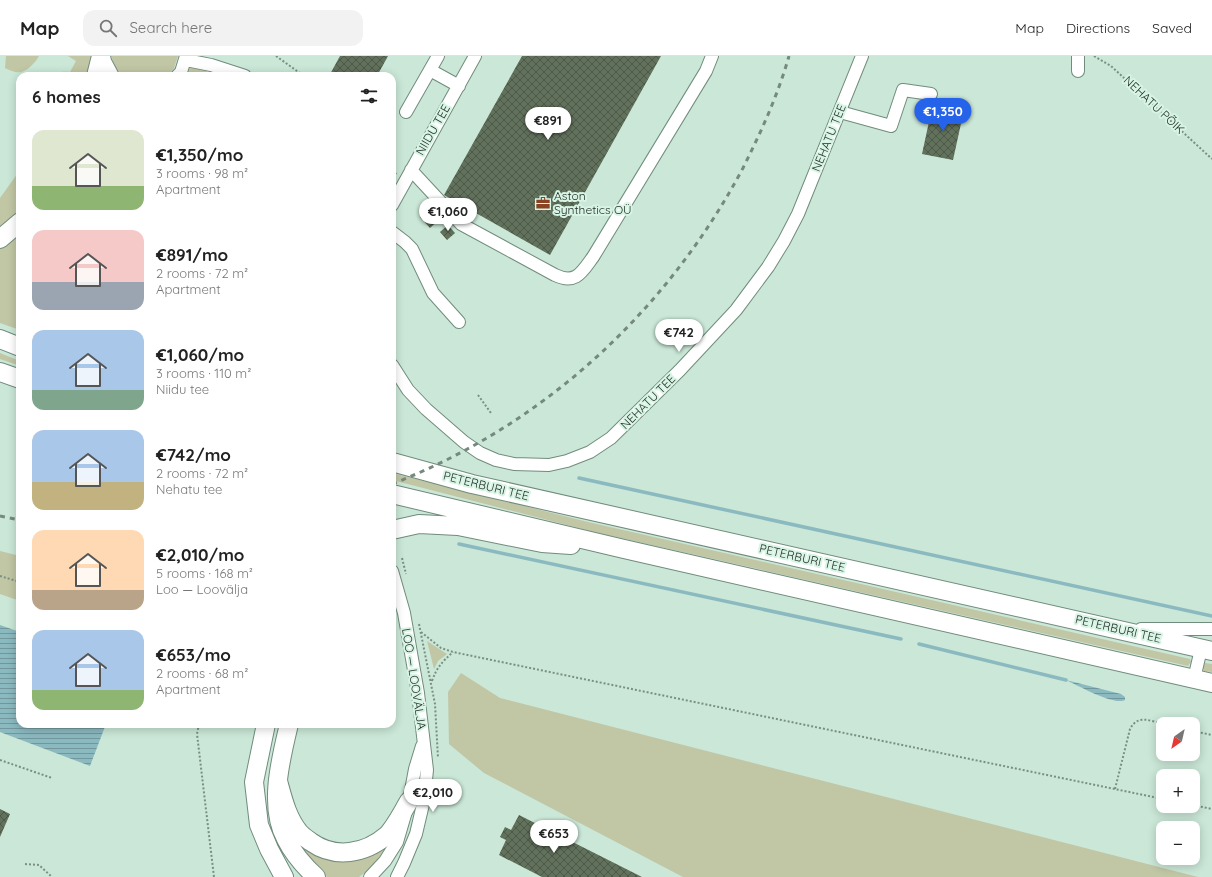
<!DOCTYPE html>
<meta charset="utf-8">
<style>
body{margin:0;font-family:Quicksand,sans-serif;background:#f2f2f2;color:#222;height:100vh;display:flex;flex-direction:column;font-size:15px;white-space:nowrap}
*{box-sizing:border-box;margin:0}
p{font-size:13px;color:#767676}
.icon{flex:none;width:22px;height:22px;fill:none;stroke:currentColor;stroke-width:2;stroke-linecap:round;stroke-linejoin:round}
.map{position:relative;flex:1;overflow:hidden}
.details{position:absolute;left:16px;top:16px;width:380px;height:656px;display:flex;flex-direction:column;background:#fff;border-radius:12px;box-shadow:0 2px 10px #0003}
.details>*{flex:none}
.needle{width:26px;rotate:214deg}
.controls{position:absolute;left:1156px;top:661px;display:grid;gap:8px}
.controls a{display:grid;place-items:center;width:44px;height:44px;border-radius:8px;background:#fff;box-shadow:0 2px 10px #0003;font-size:20px}
.price{position:absolute;translate:-50% -34px;padding:0 9px;border-radius:14px;background:#fff;color:#222;font-size:13px;line-height:26px;filter:drop-shadow(0 1px 2px #0008)}
.price::after{content:'';position:absolute;left:50%;top:24px;width:12px;height:9px;margin-left:-6px;background:inherit;clip-path:polygon(0 0,100% 0,50% 100%)}
.price.current{background:#2563eb;color:#fff}
ul{padding:0;list-style:none}
li{display:flex;align-items:center;gap:12px;height:100px;padding:0 16px}
li span{display:grid;place-items:center;flex:none;width:112px;height:80px;border-radius:12px;color:#555}
li>.icon{margin-inline-start:auto}
span .icon{width:48px;height:48px;fill:#fffc;stroke-width:1}
li b{font-size:17px}
h2{display:flex;justify-content:space-between;align-items:center;height:48px;padding:0 16px;font-size:17px}
header{display:flex;align-items:center;gap:24px;box-sizing:border-box;height:56px;padding:0 20px;background:#fff;border-bottom:1px solid #e0e0e0}
header strong{font-size:19px}
nav{display:flex;gap:22px;margin-inline-start:auto;font-size:14px}
.search{width:280px;height:36px;background:#f2f2f2;display:flex;align-items:center;gap:10px;box-sizing:border-box;padding:0 14px;border-radius:12px;color:#767676;font-size:15px}
.map>svg:first-child{display:block}
</style>
<header>
<strong>Map</strong>
<div class="search"><svg class="icon" aria-label="search" viewBox="0 0 24 24"><circle cx="10" cy="10" r="6"/><path d="M15 15l6 6"/></svg>Search here</div>
<nav><a>Map</a><a>Directions</a><a>Saved</a></nav>
</header>
<div class="map">
<svg width="1212" height="821" viewBox="0 0 1212 821">
<defs>
<pattern id="water-rules" width="6" height="5" patternUnits="userSpaceOnUse"><rect width="6" height="5" fill="#8bb9c0"/><path d="M0 2.5h6" fill="none" stroke="#71969c"/></pattern>
<pattern id="building-cross-hatch" width="8" height="8" patternUnits="userSpaceOnUse"><rect width="8" height="8" fill="#62715c"/><path d="M0 0l8 8M0 8l8-8" fill="none" stroke="#4c5848"/></pattern>
</defs>
<rect width="100%" height="100%" fill="#cae7d7"/>
<path fill="#c1c6a5" d="M6 0H39C37 4 34 7 31 10 22 19 15 17 5 12Z
M68 0H94L89 20H50C57 16 61 15 70 16L76 5Z
M111 0H178L174 12 167 20H123L115 11Z
M193 10 206 12 208 20H188C188 15 189 12 193 10Z
M20 114V157L0 175V142Z
M20 176V274L0 267V192Z
M0 297 20 305V310L0 303Z
M392 417 588 466 1190 603 1191 606 1188 610 594 476 392 424Z
M0 495 20 500V545L0 538Z
M427 585 447 598 438 605 434 613Z
M1205 607 1212 608V616L1204 615 1203 611Z
M461 617 500 642 1198 821H683L484 717 449 688 448 636Z
M297 786C326 810 356 811 386 791L372 811 359 821H327L320 815Z"/>
<path fill="url(#water-rules)" d="M0 569 20 576V668H106L90 710 0 676Z
M1066 624 1121 638 1125 641V644C1114 650 1077 629 1066 624Z"/>
<g fill="none" stroke-linecap="round" stroke-linejoin="round">
<path stroke="#8bb9c0" stroke-width="3.5" d="M579 422 1212 560
M459 488 901 583
M919 588 1066 624"/>
</g>
<path fill="url(#building-cross-hatch)" d="M340 0H388L377 20H329Z
M522 0H661L550 199 444 139Z
M933 47 964 54 953 104 922 98Z
M428 153 439 164 430 172 420 161Z
M448 169 455 177 447 184 440 176Z
M0 753 10 758 0 781Z
M519 759 642 821H542L499 799 506 784 500 781 505 771 511 774Z"/>
<g fill="none" stroke-linecap="round" stroke-linejoin="round">
<defs>
<path id="minor" d="M104 0 105 5 113 20
M1078 0V15
M186 4 211 9 245 20
M430 14 459 30
M177 20 181 16 186 0
M406 56 438 0
M840 56 891 70 903 34 931 38
M411 114 461 168 555 219C576 229 582 216 593 201L706 15 712 0
M392 149 475 0
M392 176 405 186 412 193 433 237 459 266
M392 309 408 334 426 353 464 386 480 397 496 404 514 408 549 409 567 405 590 396 611 382 680 314 736 254 768 211 784 185 798 158 862 0
M392 515 404 557 418 637 427 714 424 744 416 778 404 807 397 821
M1141 573H1212
M1194 623 1201 593
M370 821 385 805 397 786 409 745 415 713 422 690"/>
<path id="highway" d="M96 20 101 0
M0 183 20 166
M0 283 20 291
M0 316 20 323
M392 406 472 428 1212 595
M392 438 624 493 1212 627
M392 474 419 468 458 470 542 487 571 489
M266 668 254 726 259 769 269 793 284 821
M289 668C281 702 268 750 286 783 293 797 304 810 316 821
M278 725C283 743 287 761 299 776 302 780 307 783 311 786 335 803 365 798 387 779 395 771 403 755 409 745"/>
</defs>
<use href="#minor" stroke="#718c7d" stroke-width="14"/>
<use href="#highway" stroke="#718c7d" stroke-width="20"/>
<path stroke="#7a8f84" stroke-width="2" stroke-dasharray="2 2" stroke-linecap="butt" d="M276 0 304 20
M1094 0 1111 10 1212 103
M392 114 397 119
M478 339 491 357
M402 502 406 518
M0 520 20 526
M419 568 435 648 438 702
M421 576 441 592 453 596 1163 743
M432 625C437 611 442 606 453 596
M199 668 197 678 214 821
M1193 675 1212 679
M0 704 52 722
M1115 733 1130 673C1138 658 1150 665 1164 668
M1193 749 1212 753
M25 808 39 809 52 821"/>
<use href="#minor" stroke="#fff" stroke-width="12"/>
<use href="#highway" stroke="#fff" stroke-width="18"/>
<path stroke="#75897e" stroke-width="3" stroke-dasharray="5 5" stroke-linecap="butt" d="M392 428C544 369 667 255 743 112 761 76 778 39 789 0
M0 460 20 464"/>
</g>
<defs>
<symbol id="office-bare" viewBox="-9 -9 18 18"><path d="M-6-3h4V-5.5h4V-3h4V5H-6ZM-1-4.5V-3h2v-1.5ZM-6 0V1H6V0Z" fill="#8a4222" stroke="#d7f4e4" stroke-width="2.5" paint-order="stroke"/></symbol>
</defs>
<g fill-rule="evenodd">
<use href="#office-bare" x="533" y="137" width="20" height="20"/>
</g>
<g text-anchor="middle" stroke-width="4" stroke-linejoin="round" paint-order="stroke">
<g font-size="12" fill="#1e2823" stroke="#d7f4e4">
<text transform="translate(1154 49) rotate(43)" y="4">NEHATU PÕIK</text>
<text transform="translate(433 74) rotate(-60)" y="4">NIIDU TEE</text>
<text transform="translate(829 82) rotate(-68)" y="4">NEHATU TEE</text>
<text transform="translate(648 346) rotate(-45)" y="4">NEHATU TEE</text>
<text transform="translate(486 430) rotate(14)" y="4">PETERBURI TEE</text>
<text transform="translate(802 502) rotate(13)" y="4">PETERBURI TEE</text>
<text transform="translate(1118 573) rotate(13)" y="4">PETERBURI TEE</text>
<text transform="translate(414 623) rotate(81)" y="4">LOO — LOOVÄLJA</text>
</g>
<g font-size="12" fill="#1e2823" stroke="#d7f4e4" text-anchor="start">
<text x="554" y="144">Aston<tspan x="554" dy="14">Synthetics OÜ</tspan></text>
</g>
</g>
</svg>
<div class="controls">
<a><svg class="needle" viewBox="-14 -14 28 28"><path d="M0-13l5 13h-10z" fill="#e53935"/><path d="M0 13l5-13h-10z" fill="#767676"/></svg></a>
<a>+</a>
<a>−</a>
</div>
<b class="price current" style="left:943px;top:76px">€1,350</b>
<b class="price" style="left:548px;top:85px">€891</b>
<b class="price" style="left:448px;top:176px">€1,060</b>
<b class="price" style="left:679px;top:297px">€742</b>
<b class="price" style="left:433px;top:757px">€2,010</b>
<b class="price" style="left:554px;top:798px">€653</b>
<section class="details">
<h2>6 homes<svg class="icon" aria-label="filters" viewBox="0 0 24 24"><path d="M4 7h16M4 17h16"/><circle cx="9" cy="7" r="2"/><circle cx="15" cy="17" r="2"/></svg></h2>
<ul>
<li><span style="background:linear-gradient(#dfe7d0 70%,#8fb573 0)"><svg class="icon" aria-label="home" viewBox="0 0 24 24"><path d="M3 11l9-7 9 7M6 9v11h12V9"/></svg></span><div><b>€1,350/mo</b><p>3 rooms · 98 m²</p><p>Apartment</p></div></li>
<li><span style="background:linear-gradient(#f6c9c9 65%,#9aa5b1 0)"><svg class="icon" aria-label="home" viewBox="0 0 24 24"><path d="M3 11l9-7 9 7M6 9v11h12V9"/></svg></span><div><b>€891/mo</b><p>2 rooms · 72 m²</p><p>Apartment</p></div></li>
<li><span style="background:linear-gradient(#a9c7e8 75%,#7fa58c 0)"><svg class="icon" aria-label="home" viewBox="0 0 24 24"><path d="M3 11l9-7 9 7M6 9v11h12V9"/></svg></span><div><b>€1,060/mo</b><p>3 rooms · 110 m²</p><p>Niidu tee</p></div></li>
<li><span style="background:linear-gradient(#a9c7e8 65%,#c2b280 0)"><svg class="icon" aria-label="home" viewBox="0 0 24 24"><path d="M3 11l9-7 9 7M6 9v11h12V9"/></svg></span><div><b>€742/mo</b><p>2 rooms · 72 m²</p><p>Nehatu tee</p></div></li>
<li><span style="background:linear-gradient(#ffd9b3 75%,#b9a48a 0)"><svg class="icon" aria-label="home" viewBox="0 0 24 24"><path d="M3 11l9-7 9 7M6 9v11h12V9"/></svg></span><div><b>€2,010/mo</b><p>5 rooms · 168 m²</p><p>Loo — Loovälja</p></div></li>
<li><span style="background:linear-gradient(#a9c7e8 75%,#8fb573 0)"><svg class="icon" aria-label="home" viewBox="0 0 24 24"><path d="M3 11l9-7 9 7M6 9v11h12V9"/></svg></span><div><b>€653/mo</b><p>2 rooms · 68 m²</p><p>Apartment</p></div></li>
</ul>
</section>
</div>
